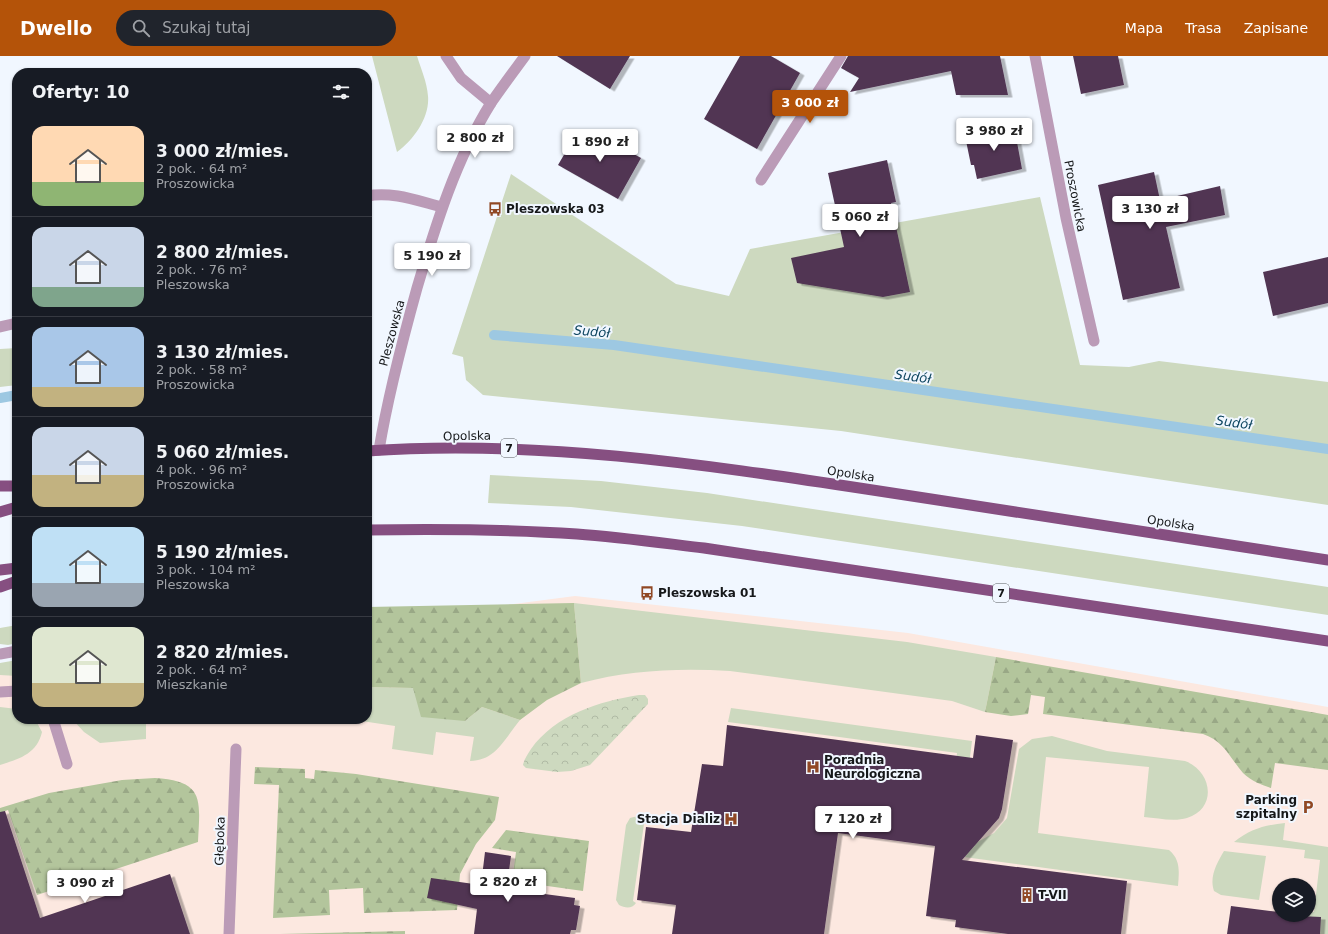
<!DOCTYPE html>
<html lang="pl">
<meta charset="utf-8">
<style>
body{margin:0;font-family:"DejaVu Sans",sans-serif;background:#20242c;color:#f1f3f6;height:100vh;display:flex;flex-direction:column;font-size:15px;white-space:nowrap}
*{box-sizing:border-box;margin:0}
p{font-size:13px;color:#9ea1a6}
.icon{flex:none;width:22px;height:22px;fill:none;stroke:currentColor;stroke-width:2;stroke-linecap:round;stroke-linejoin:round}
.map{position:relative;flex:1;overflow:hidden}
.details{position:absolute;left:12px;top:12px;width:360px;height:656px;display:flex;flex-direction:column;background:#171b24;border-radius:16px;box-shadow:0 1px 3px #0004}
.details>*{flex:none}
.buttons{position:absolute;left:1272px;top:822px;display:grid;gap:8px}
.buttons a{display:grid;place-items:center;width:44px;height:44px;border-radius:50%;background:#171b24;box-shadow:0 1px 3px #0004;font-size:20px}
.price{position:absolute;translate:-50% -34px;padding:0 9px;border-radius:4px;background:#fff;color:#222;font-size:13px;line-height:26px;filter:drop-shadow(0 1px 2px #0008)}
.price::after{content:'';position:absolute;left:50%;top:24px;width:12px;height:9px;margin-left:-6px;background:inherit;clip-path:polygon(0 0,100% 0,50% 100%)}
.price.selected{background:#b45309;color:#fff}
ul{padding:0;list-style:none}
li{display:flex;align-items:center;gap:12px;height:100px;padding:0 20px}
li+li{border-top:1px solid #363941}
li span{display:grid;place-items:center;flex:none;width:112px;height:80px;border-radius:12px;color:#555}
li>.icon{margin-inline-start:auto}
span .icon{width:48px;height:48px;fill:#fffc;stroke-width:1}
li b{font-size:17px}
h2{display:flex;justify-content:space-between;align-items:center;height:48px;padding:0 20px;font-size:17px}
header{display:flex;align-items:center;gap:24px;box-sizing:border-box;height:56px;padding:0 20px;background:#b45309;color:#fff}
header strong{font-size:19px}
nav{display:flex;gap:22px;margin-inline-start:auto;font-size:14px}
.search{width:280px;height:36px;background:#20242c;display:flex;align-items:center;gap:10px;box-sizing:border-box;padding:0 14px;border-radius:22px;color:#9ea1a6;font-size:15px}
.map>svg:first-child{display:block}
</style>
<header>
<strong>Dwello</strong>
<div class="search"><svg class="icon" aria-label="search" viewBox="0 0 24 24"><circle cx="10" cy="10" r="6"/><path d="M15 15l6 6"/></svg>Szukaj tutaj</div>
<nav><a>Mapa</a><a>Trasa</a><a>Zapisane</a></nav>
</header>
<div class="map">
<svg width="1328" height="878" viewBox="0 0 1328 878">
<defs>
<pattern id="forest-firs" width="22" height="20" patternUnits="userSpaceOnUse"><rect width="22" height="20" fill="#b3c59c"/><path d="M5 1l3.5 6h-7zM16 11l3.5 6h-7z" fill="#99a886"/></pattern>
<pattern id="park-crowns" width="20" height="18" patternUnits="userSpaceOnUse"><rect width="20" height="18" fill="#cdd9bf"/><path d="M2 6a3 3 0 1 1 6 0M12 15a3 3 0 1 1 6 0" fill="none" stroke="#afbaa4"/></pattern>
<filter id="shadow"><feDropShadow dx="4.5" dy="2.5" stdDeviation="0" flood-color="#0004"/></filter>
</defs>
<rect width="100%" height="100%" fill="#f1f7ff"/>
<path fill="#fce8e0" fill-rule="evenodd" d="M575 540 908 577 1328 651V878H0V611L17 608V663H367V567ZM1279 829H1309V859H1279Z"/>
<path fill="#cdd9bf" d="M372 0H417C421 13 427 26 428 40 430 61 414 84 397 96Z
M511 118 676 228 729 240 750 193 1040 141 1080 309 1129 311 1159 305 1328 326V449L841 375 483 339 466 324 463 301 452 298Z
M17 292V329L0 331V293Z
M490 419 601 425 707 437 1328 531V559L742 470 571 451 488 447Z
M574 547 907 586 996 601 985 656 952 645 730 615C679 612 630 614 581 627Z
M17 569V587L8 589 0 588V572Z
M17 604V620L0 619V607Z
M367 631 413 632 465 665 482 651 520 664C505 682 496 705 470 705L474 681 436 676 433 699 392 693 395 670 348 663H367Z
M0 651 17 653V663H35L42 676C37 698 19 703 0 709Z
M731 652 972 685 966 733 952 741 957 697 728 666Z
M72 663H146V683L100 687 84 676Z
M1052 680 1107 695 1185 705C1212 715 1218 752 1187 762 1174 766 1157 762 1144 761L1149 711 1046 701 1038 777 1169 794C1181 804 1179 816 1178 830L964 801 972 789 994 777 1007 762 1019 693 1032 683Z
M638 760 646 764 648 768H644L633 845 636 847C632 853 625 852 619 849L616 844 626 769 630 762Z
M1285 767 1283 784 1328 791V878H1294L1296 859H1309V856H1314L1320 804 1304 802 1305 794 1234 786C1250 773 1265 769 1285 767Z
M1224 795 1266 800 1259 844 1221 839 1214 835C1209 821 1217 807 1224 795Z"/>
<path fill="url(#forest-firs)" d="M574 547 581 627 547 644 520 664 482 651 465 665 421 661 413 632 367 631V551Z
M996 601 1328 659V714L1275 707 1271 732C1262 729 1251 725 1243 717 1230 702 1224 685 1203 678L1043 658 1045 641 1031 639 1028 658 1011 660 985 656Z
M255 711 305 713V722L314 723 315 714 356 718 499 741 495 764 476 788 460 818 457 854 364 857 363 832 329 834 330 859 273 862 279 729 254 728Z
M155 722C205 725 200 744 198 786L37 839 8 754 0 757V752L49 737 122 724Z
M506 774 589 785 583 835 512 825 516 796 492 792Z
M405 875V878H280Z"/>
<path fill="url(#park-crowns)" d="M639 639H645L648 643V648L590 709 571 715 557 716 526 712 523 709C524 703 528 698 531 693 555 659 600 645 639 639Z"/>
<g fill="none" stroke-linecap="round" stroke-linejoin="round">
<path stroke="#9dc8e2" stroke-width="10" d="M494 279 614 289 1328 393
M0 342 17 339"/>
</g>
<path fill="#513652" filter="url(#shadow)" d="M557 0H630L610 33Z
M740 0H771L800 17 757 93 704 63Z
M848 0H1000L1008 39H956L951 15 850 36 859 22 841 12Z
M1073 0H1118L1124 29 1081 38Z
M1014 70 1022 113 977 123 974 109H971L965 80Z
M592 75 641 102 618 143 558 109 575 80 586 86Z
M887 104 896 146 891 147 910 236 883 241 797 227 791 202 844 191 828 117Z
M1154 116 1160 144 1220 130 1225 159 1166 171 1180 232 1123 244 1098 129Z
M1328 201V247L1273 260 1263 216Z
M727 669 973 702 976 679 1013 684 1002 753 999 762 962 804 1127 825 1121 878H1008L955 871 956 864 926 860 935 790 838 777 824 878H672L676 849 637 844 646 771 691 776 702 708 723 710Z
M5 755 40 862 170 818 190 878H0V756Z
M485 796 511 800 507 829 529 831V836L575 842 574 849 580 850 576 874H571L570 878H474L477 853 427 842 431 822 481 829Z
M1231 850 1279 856V859L1321 861 1320 878H1227Z"/>
<g fill="none" stroke-linecap="round" stroke-linejoin="round">
<path stroke="#bb9bb7" stroke-width="11" d="M0 598 17 595
M0 636 17 635
M53 663 67 708
M229 878 236 693"/>
<path stroke="#bb9bb7" stroke-width="11" d="M446 0 461 22 491 47
M1035 0 1066 162 1094 285
M761 124 841 0
M367 140C392 135 418 145 442 151
M0 271 17 267"/>
<path stroke="#bb9bb7" stroke-width="11" d="M379 394C388 339 402 286 417 232 436 168 456 103 491 47 502 31 514 15 525 0"/>
<path stroke="#864f81" stroke-width="11" d="M367 395C534 383 701 408 866 433 1020 456 1174 480 1328 504
M0 430H17
M0 456 17 451
M367 474C437 473 507 473 577 478 619 481 662 487 704 492L1328 585
M0 514 17 512
M0 531 17 525"/>
</g>
<defs>
<symbol id="bus-bare" viewBox="-9 -9 18 18"><path d="M-5-6H5V4H4V6H2V4H-2V6H-4V4H-5ZM-3.5-4V0h7V-4ZM-3.5 1.2v1.5H-2V1.2ZM2 1.2v1.5H3.5V1.2Z" fill="#904824" stroke="#f1f7ff" stroke-width="2.5" paint-order="stroke"/></symbol>
<symbol id="hospital-bare" viewBox="-9 -9 18 18"><path d="M-5-5h3v3.5h4V-5h3V5h-3V1.5h-4V5h-3Z" fill="#904824" stroke="#f1f7ff" stroke-width="2.5" paint-order="stroke"/></symbol>
<symbol id="parking-bare" viewBox="-9 -9 18 18"><path d="M-3.5-5.5H1a3.5 3.5 0 0 1 0 7H-1V5.5H-3.5ZM-1-3.4V-.6H.8a1.4 1.4 0 0 0 0-2.8Z" fill="#904824" stroke="#f1f7ff" stroke-width="2.5" paint-order="stroke"/></symbol>
<symbol id="building-bare" viewBox="-9 -9 18 18"><path d="M-4-6H4V6H1V3H-1V6H-4ZM-2.5-4.3h1.7v1.8h-1.7ZM.8-4.3h1.7v1.8H.8ZM-2.5-1h1.7V.8h-1.7ZM.8-1h1.7V.8H.8Z" fill="#904824" stroke="#f1f7ff" stroke-width="2.5" paint-order="stroke"/></symbol>
</defs>
<g fill-rule="evenodd">
<use href="#bus-bare" x="485" y="143" width="20" height="20"/>
<use href="#bus-bare" x="637" y="527" width="20" height="20"/>
<use href="#hospital-bare" x="803" y="701" width="20" height="20"/>
<use href="#parking-bare" x="1298" y="741" width="20" height="20"/>
<use href="#hospital-bare" x="721" y="753" width="20" height="20"/>
<use href="#building-bare" x="1017" y="829" width="20" height="20"/>
</g>
<g text-anchor="middle" stroke-width="4" stroke-linejoin="round" paint-order="stroke">
<g fill="#f1f7ff" stroke="#575a5e" stroke-width="1">
<rect x="501" y="383" width="16" height="18" rx="3"/>
<rect x="993" y="528" width="16" height="18" rx="3"/>
</g>
<g font-size="11" font-weight="bold" fill="#151719">
<text x="509" y="396">7</text>
<text x="1001" y="541">7</text>
</g>
<g font-size="12" fill="#151719" stroke="#f1f7ff">
<text transform="translate(1075 140) rotate(79)" y="4">Proszowicka</text>
<text transform="translate(392 277) rotate(-75)" y="4">Pleszowska</text>
<text transform="translate(467 380) rotate(-1)" y="4">Opolska</text>
<text transform="translate(851 418) rotate(9)" y="4">Opolska</text>
<text transform="translate(1171 467) rotate(9)" y="4">Opolska</text>
<text transform="translate(220 785) rotate(-88)" y="4">Głęboka</text>
</g>
<g font-size="12" font-weight="bold" fill="#151719" stroke="#f1f7ff" text-anchor="start">
<text x="506" y="157">Pleszowska 03</text>
<text x="658" y="541">Pleszowska 01</text>
<text x="824" y="708">Poradnia<tspan x="824" dy="14">Neurologiczna</tspan></text>
<text x="1297" y="748" text-anchor="end">Parking<tspan x="1297" dy="14">szpitalny</tspan></text>
<text x="720" y="767" text-anchor="end">Stacja Dializ</text>
<text x="1038" y="843">T-VII</text>
</g>
<g font-size="13" font-style="italic" fill="#0f4660" stroke="#f1f7ff">
<text transform="translate(592 275) rotate(5)" y="5">Sudół</text>
<text transform="translate(913 320) rotate(8)" y="5">Sudół</text>
<text transform="translate(1234 366) rotate(8)" y="5">Sudół</text>
</g>
</g>
</svg>
<div class="buttons">
<a><svg class="icon" aria-label="layers" viewBox="0 0 24 24"><path d="M12 4l9 5-9 5-9-5zM3 14l9 5 9-5"/></svg></a>
</div>
<b class="price selected" style="left:810px;top:68px">3 000 zł</b>
<b class="price" style="left:994px;top:96px">3 980 zł</b>
<b class="price" style="left:475px;top:103px">2 800 zł</b>
<b class="price" style="left:600px;top:107px">1 890 zł</b>
<b class="price" style="left:1150px;top:174px">3 130 zł</b>
<b class="price" style="left:860px;top:182px">5 060 zł</b>
<b class="price" style="left:432px;top:221px">5 190 zł</b>
<b class="price" style="left:853px;top:784px">7 120 zł</b>
<b class="price" style="left:508px;top:847px">2 820 zł</b>
<b class="price" style="left:85px;top:848px">3 090 zł</b>
<section class="details">
<h2>Oferty: 10<svg class="icon" aria-label="filters" viewBox="0 0 24 24"><path d="M4 7h16M4 17h16"/><circle cx="9" cy="7" r="2"/><circle cx="15" cy="17" r="2"/></svg></h2>
<ul>
<li><span style="background:linear-gradient(#ffd9b3 70%,#8fb573 0)"><svg class="icon" aria-label="home" viewBox="0 0 24 24"><path d="M3 11l9-7 9 7M6 9v11h12V9"/></svg></span><div><b>3 000 zł/mies.</b><p>2 pok. · 64 m²</p><p>Proszowicka</p></div></li>
<li><span style="background:linear-gradient(#c9d6e8 75%,#7fa58c 0)"><svg class="icon" aria-label="home" viewBox="0 0 24 24"><path d="M3 11l9-7 9 7M6 9v11h12V9"/></svg></span><div><b>2 800 zł/mies.</b><p>2 pok. · 76 m²</p><p>Pleszowska</p></div></li>
<li><span style="background:linear-gradient(#a9c7e8 75%,#c2b280 0)"><svg class="icon" aria-label="home" viewBox="0 0 24 24"><path d="M3 11l9-7 9 7M6 9v11h12V9"/></svg></span><div><b>3 130 zł/mies.</b><p>2 pok. · 58 m²</p><p>Proszowicka</p></div></li>
<li><span style="background:linear-gradient(#c9d6e8 60%,#c2b280 0)"><svg class="icon" aria-label="home" viewBox="0 0 24 24"><path d="M3 11l9-7 9 7M6 9v11h12V9"/></svg></span><div><b>5 060 zł/mies.</b><p>4 pok. · 96 m²</p><p>Proszowicka</p></div></li>
<li><span style="background:linear-gradient(#bfe0f5 70%,#9aa5b1 0)"><svg class="icon" aria-label="home" viewBox="0 0 24 24"><path d="M3 11l9-7 9 7M6 9v11h12V9"/></svg></span><div><b>5 190 zł/mies.</b><p>3 pok. · 104 m²</p><p>Pleszowska</p></div></li>
<li><span style="background:linear-gradient(#dfe7d0 70%,#c2b280 0)"><svg class="icon" aria-label="home" viewBox="0 0 24 24"><path d="M3 11l9-7 9 7M6 9v11h12V9"/></svg></span><div><b>2 820 zł/mies.</b><p>2 pok. · 64 m²</p><p>Mieszkanie</p></div></li>
</ul>
</section>
</div>
